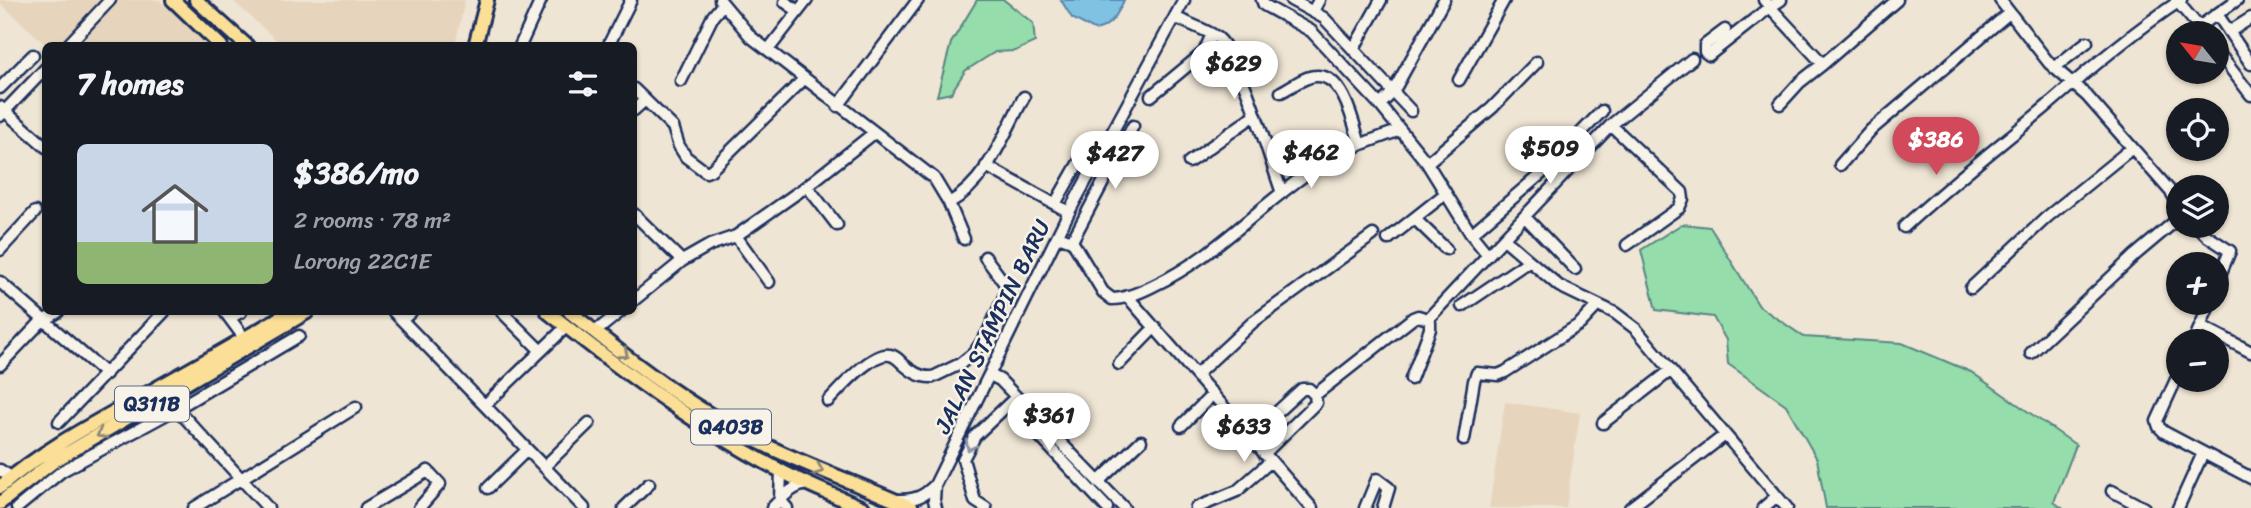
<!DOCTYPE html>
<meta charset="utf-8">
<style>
body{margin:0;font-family:Sriracha,sans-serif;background:#242831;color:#f1f3f6;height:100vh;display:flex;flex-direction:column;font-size:26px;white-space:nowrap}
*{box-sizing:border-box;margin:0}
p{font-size:23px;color:#9ea1a6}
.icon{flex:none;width:38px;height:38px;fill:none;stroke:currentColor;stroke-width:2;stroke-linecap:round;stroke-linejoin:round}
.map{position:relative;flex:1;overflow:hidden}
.panel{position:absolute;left:42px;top:42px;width:595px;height:273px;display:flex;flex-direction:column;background:#171b24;border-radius:10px;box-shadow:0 2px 5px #0004}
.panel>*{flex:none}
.needle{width:46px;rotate:300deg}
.controls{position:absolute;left:2166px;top:21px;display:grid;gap:14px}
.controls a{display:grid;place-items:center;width:63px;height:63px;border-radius:50%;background:#171b24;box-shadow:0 2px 5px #0004;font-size:35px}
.price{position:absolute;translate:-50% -60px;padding:0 16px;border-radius:24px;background:#fff;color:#222;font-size:23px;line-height:46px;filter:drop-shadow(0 2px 4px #0008)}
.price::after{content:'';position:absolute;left:50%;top:42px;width:21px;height:16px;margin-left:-10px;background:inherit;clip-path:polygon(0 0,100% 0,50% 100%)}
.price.on{background:#d1495b;color:#fff}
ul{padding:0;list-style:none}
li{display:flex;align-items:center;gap:21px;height:175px;padding:0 35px}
li span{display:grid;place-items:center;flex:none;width:196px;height:140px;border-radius:10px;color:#555}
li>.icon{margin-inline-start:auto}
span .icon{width:84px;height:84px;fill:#fffc;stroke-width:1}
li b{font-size:30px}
h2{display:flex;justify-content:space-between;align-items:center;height:84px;padding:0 35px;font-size:30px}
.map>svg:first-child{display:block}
</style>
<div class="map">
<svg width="2251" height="508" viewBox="0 0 2251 508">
<rect width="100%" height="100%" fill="#efe5d4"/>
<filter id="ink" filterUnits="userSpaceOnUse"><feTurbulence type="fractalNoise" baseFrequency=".0143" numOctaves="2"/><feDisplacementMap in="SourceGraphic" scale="14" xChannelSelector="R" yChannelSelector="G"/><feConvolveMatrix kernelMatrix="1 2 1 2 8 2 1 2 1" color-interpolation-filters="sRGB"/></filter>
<g filter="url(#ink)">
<path fill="#e6d5bc" d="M0 0H159L209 45H46L0 3Z
M232 0H465L455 45 283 46Z
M1505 402 1580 413 1566 508H1489Z"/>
<path fill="#95ddab" stroke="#588684" stroke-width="2" d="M977 0H1004L1033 23 1035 42 1015 51 995 52 965 71 951 93 937 96 951 43Z
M1682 224 1710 227 1759 306 1804 337 1902 343 1971 372 2076 445 2054 502 2062 508H1826L1817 459 1786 405 1728 364 1726 340 1713 317 1656 310 1641 250Z"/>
<path fill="#80c2e1" stroke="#5887ad" stroke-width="2" d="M1061 0H1124C1118 14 1110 28 1094 30L1072 18Z"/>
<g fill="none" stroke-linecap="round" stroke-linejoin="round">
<defs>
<path id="minor" d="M720 0 751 37 934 178 949 203 964 239
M1262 0 1264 5 1311 31 1380 105 1427 163 1471 234 1488 255 1611 125 1682 192 1683 199 1679 208 1627 245
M1291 0 1324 18 1411 111
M1764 0 1770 7 1781 0
M2000 0 2049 63 2087 96 2171 192 2179 205
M2176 0 2204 33
M2237 0 2217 14 2251 64
M785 2 798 11
M1313 11 1319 0
M1175 17C1188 24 1206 29 1218 38 1241 58 1270 160 1282 193
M2199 27 2217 14
M1725 30 1705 45V52L1709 55 1770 7 1823 64 1897 0
M2229 32 2251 18
M67 46 110 0
M520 46 541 0
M608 46 631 0
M768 50 807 0
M1353 50 1381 0
M2217 51 2251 95
M2054 68 2087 42
M1459 80 1504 0
M681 81 713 16 723 4
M0 88 33 55
M634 89 673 127 679 146 686 157 706 172 711 170 804 79
M1281 92C1291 87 1305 76 1316 76 1344 74 1354 125 1360 145
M1151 96 1197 58 1204 52 1212 34
M1780 104 1800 82 1823 64
M1380 105 1393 92 1444 0
M838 106 918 0
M0 107 46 147
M634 110 645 100
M0 116 46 68
M1611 125 1692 59
M1189 162 1255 115
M1427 163 1492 108 1537 62
M1840 165 1871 130 2008 14
M986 166 1069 212
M807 186 837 225
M949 203C988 181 1003 135 1024 97
M1055 204 1087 148
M634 214 682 261
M1525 217 1575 269
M1415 219 1446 249
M2197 226 2207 236 2230 251 2217 282
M1904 227C1950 184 1999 146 2047 106 2090 68 2133 32 2181 0
M1471 234 1542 173 1602 111
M736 236 769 282
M1058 236 1072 241 1103 292 1112 299C1126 299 1141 292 1153 286 1217 256 1262 202 1321 164 1345 148 1374 140 1400 130
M1388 239 1445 194
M1504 239 1559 286 1615 313 1636 329 1787 508
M1072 241 1133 126
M0 250 35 212
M0 282 106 374
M1971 288 2047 217 2132 148
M1127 296 1312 508
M634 300 682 261 710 245 736 236 807 186 874 133
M1462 306 1529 261
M225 312 245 339
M394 312 584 508
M502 312 541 351
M231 317 241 312
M1428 319 1488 255
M402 320 411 312
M2201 326 2251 352
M595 332 620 312
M2194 341 2210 303
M2031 353 2135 255 2179 218
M1119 364 1155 327
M0 365 39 324 58 312
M2179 373 2157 421 2159 427 2164 432 2251 478
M990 375 1000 380 1124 508
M1196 375 1253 322 1373 235
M1411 379 1430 329V322L1428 319
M1315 395 1413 318 1418 316 1428 319
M165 396 268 508
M1020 400 1015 406V410L1107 508
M828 401C840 389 872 351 890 355 896 356 899 360 903 364 912 372 921 378 933 377L960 364 975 352 987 334 1008 288 985 257
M486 404 567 326
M59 422 164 312
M1603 423 1670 371
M1181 426 1213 394
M1250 437 1302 389H1309L1315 395 1316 403 1264 454
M1464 440 1474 381 1477 373 1498 375 1505 372 1580 324 1597 306
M544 467 589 423
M0 470 11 477
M1099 481 1141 441
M935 485 934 500 936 508
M488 488 527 450
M2112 491 2144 508
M780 500 781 471
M780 500 787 508
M896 500C914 500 922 498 935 485L1069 212 1184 0
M17 508 62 471 176 409 299 336
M194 508 356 407
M366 508 428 471 440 484 419 508
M624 508 649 484
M772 508C783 497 793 485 809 484
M986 508 975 501 963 459 975 436 1016 397
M1196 508 1237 491 1271 461
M1365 508 1377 479 1389 488 1383 508
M1630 508 1725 435
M1763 508 1777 496
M2178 508 2203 453"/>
<path id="major" d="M173 0 221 46
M196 0 247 46
M475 46 487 0
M548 312C622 371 697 427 781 471 807 485 836 496 863 508
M570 312C628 359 688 406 755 440 806 466 860 484 912 508
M0 487C39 453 85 428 130 403 184 373 237 344 289 312
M0 503 54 461 307 312"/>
</defs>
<use href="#minor" stroke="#1b2f5e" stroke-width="15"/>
<use href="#major" stroke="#1b2f5e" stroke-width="18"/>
<use href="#minor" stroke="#f7f3e8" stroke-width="10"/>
<use href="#major" stroke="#fbdf96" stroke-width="12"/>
</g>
<defs><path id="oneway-chevron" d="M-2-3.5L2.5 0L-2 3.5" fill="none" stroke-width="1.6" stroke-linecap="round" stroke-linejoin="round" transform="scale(1.75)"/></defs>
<g stroke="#8b877a">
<use href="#oneway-chevron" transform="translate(624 354) rotate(38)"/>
<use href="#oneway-chevron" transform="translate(101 434) rotate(150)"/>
<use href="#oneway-chevron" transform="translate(819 470) rotate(22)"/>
</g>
<use stroke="#8991a3" href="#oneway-chevron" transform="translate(970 446) rotate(118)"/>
</g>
<g text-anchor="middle" stroke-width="5" stroke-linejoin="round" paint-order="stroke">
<g fill="#f7f3e8" stroke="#5d6a87" stroke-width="2">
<rect x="115" y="386.5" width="74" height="35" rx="5"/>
<rect x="691" y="409.5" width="80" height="35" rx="5"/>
</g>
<g font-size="21" font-weight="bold" fill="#1b2f5e">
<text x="152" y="411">Q311B</text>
<text x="731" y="434">Q403B</text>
</g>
<g font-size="23" fill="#1b2f5e" stroke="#f7f3e8">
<text transform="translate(992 326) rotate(-64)" y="8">JALAN STAMPIN BARU</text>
</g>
</g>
</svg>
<div class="controls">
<a><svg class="needle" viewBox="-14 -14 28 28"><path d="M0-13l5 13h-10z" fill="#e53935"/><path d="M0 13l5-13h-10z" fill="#9ea1a6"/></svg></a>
<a><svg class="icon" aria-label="locate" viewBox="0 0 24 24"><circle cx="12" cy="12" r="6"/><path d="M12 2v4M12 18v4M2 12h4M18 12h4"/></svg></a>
<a><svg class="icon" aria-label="layers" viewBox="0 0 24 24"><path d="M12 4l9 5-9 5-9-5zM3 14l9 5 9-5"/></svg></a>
<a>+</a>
<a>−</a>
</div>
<b class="price" style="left:1234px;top:101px">$629</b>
<b class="price on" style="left:1936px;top:177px">$386</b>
<b class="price" style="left:1550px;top:186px">$509</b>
<b class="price" style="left:1311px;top:190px">$462</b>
<b class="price" style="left:1115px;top:191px">$427</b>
<b class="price" style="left:1049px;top:453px">$361</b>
<b class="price" style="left:1244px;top:464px">$633</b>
<section class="panel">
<h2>7 homes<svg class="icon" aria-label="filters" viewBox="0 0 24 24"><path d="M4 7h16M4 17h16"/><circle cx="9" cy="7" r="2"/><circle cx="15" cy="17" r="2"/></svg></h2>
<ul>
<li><span style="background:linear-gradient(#c9d6e8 70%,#8fb573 0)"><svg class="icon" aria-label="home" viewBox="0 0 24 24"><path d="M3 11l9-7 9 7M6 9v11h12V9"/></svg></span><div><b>$386/mo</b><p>2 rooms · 78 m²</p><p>Lorong 22C1E</p></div></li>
</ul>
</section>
</div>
